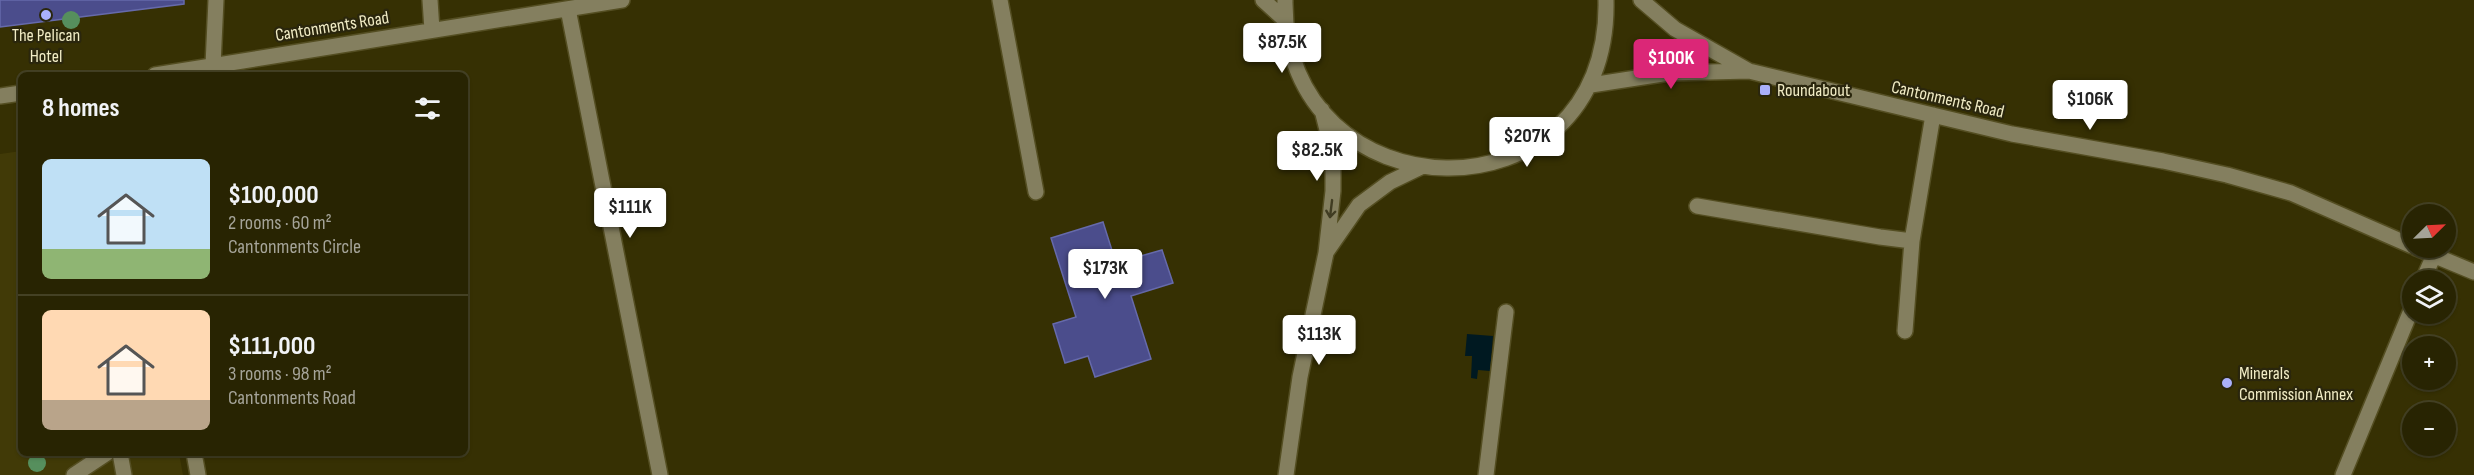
<!DOCTYPE html>
<meta charset="utf-8">
<style>
body{margin:0;font-family:"Sofia Sans Condensed",sans-serif;background:#302c0c;color:#f1f3f6;height:100vh;display:flex;flex-direction:column;font-size:22px;white-space:nowrap}
*{box-sizing:border-box;margin:0}
p{font-size:20px;color:#a5a499}
.icon{flex:none;width:33px;height:33px;fill:none;stroke:currentColor;stroke-width:2;stroke-linecap:round;stroke-linejoin:round}
.map{position:relative;flex:1;overflow:hidden}
.details{position:absolute;left:18px;top:72px;width:450px;height:384px;display:flex;flex-direction:column;background:#282402;border-radius:9px;box-shadow:0 2px 4px #0004,0 0 0 2px #444124}
.details>*{flex:none}
.needle{width:39px;rotate:66deg}
.fabs{position:absolute;left:2402px;top:204px;display:grid;gap:12px}
.fabs a{display:grid;place-items:center;width:54px;height:54px;border-radius:50%;background:#282402;box-shadow:0 2px 4px #0004,0 0 0 2px #444124;font-size:30px}
.price{position:absolute;translate:-50% -51px;padding:0 14px;border-radius:6px;background:#fff;color:#222;font-size:20px;line-height:39px;filter:drop-shadow(0 2px 3px #0008)}
.price::after{content:'';position:absolute;left:50%;top:36px;width:18px;height:14px;margin-left:-9px;background:inherit;clip-path:polygon(0 0,100% 0,50% 100%)}
.price.active{background:#db2777;color:#fff}
ul{padding:0;list-style:none}
li{display:flex;align-items:center;gap:18px;height:150px;padding:0 24px}
li+li{border-top:2px solid #444124}
li span{display:grid;place-items:center;flex:none;width:168px;height:120px;border-radius:9px;color:#555}
li>.icon{margin-inline-start:auto}
span .icon{width:72px;height:72px;fill:#fffc;stroke-width:1}
li b{font-size:26px}
h2{display:flex;justify-content:space-between;align-items:center;height:72px;padding:0 24px;font-size:26px}
.map>svg:first-child{display:block}
</style>
<div class="map">
<svg width="2474" height="475" viewBox="0 0 2474 475">
<rect width="100%" height="100%" fill="#363003"/>
<path fill="#413a07" d="M21 151V453H179L183 475H0V154Z"/>
<path fill="#001921" d="M1467 334 1493 336 1490 371 1478 370 1477 379 1471 378 1472 356H1465Z"/>
<path fill="#4b4d8c" stroke="#666aab" stroke-width="1.5" d="M0 0H184V4L0 27Z
M1103 222 1116 263 1162 250 1173 283 1131 296 1151 359 1095 377 1088 356 1065 363 1053 324 1076 317 1051 238Z"/>
<g fill="none" stroke-linecap="round" stroke-linejoin="round">
<defs>
<path id="minor" d="M430 0 432 30
M1000 0 1036 192
M1263 0 1285 20
M1285 0C1282 219 1611 229 1606 0
M1641 0 1675 29 1749 71
M568 9 660 475
M213 65 216 0
M155 75 622 0
M1591 85 1669 73 1749 71 2012 134 2163 161 2227 175 2291 193 2412 246
M0 96 21 93
M1697 206 1880 237 1912 241 1933 115
M2416 248 2474 272
M1327 251 1359 205 1390 182 1421 167
M2423 280 2434 255
M1905 331 1912 241
M120 453 124 475
M194 453 198 475
M74 475 107 453
M1286 475 1300 377 1326 253 1333 191V154L1322 110
M1486 475 1506 312
M2343 475 2412 308"/>
</defs>
<use href="#minor" stroke="#544e22" stroke-width="18"/>
<use href="#minor" stroke="#847f5f" stroke-width="15"/>
</g>
<g fill="#568f5d">
<circle cx="71" cy="20" r="9"/>
<circle cx="37" cy="463" r="9"/>
</g>
<defs><path id="oneway-shaft" d="M-6 0H5M1.5-3L5.5 0L1.5 3" fill="none" stroke-width="1.6" stroke-linecap="round" stroke-linejoin="round" transform="scale(1.5)"/></defs>
<use stroke="#403c22" href="#oneway-shaft" transform="translate(1331 209) rotate(97)"/>
<g fill="#aab0fb" stroke="#2a260d" stroke-width="2">
<circle cx="46" cy="15" r="6"/>
<rect x="1759" y="84" width="12" height="12" rx="3"/>
<circle cx="2227" cy="383" r="6"/>
</g>
<g text-anchor="middle" stroke-width="4.5" stroke-linejoin="round" paint-order="stroke">
<g font-size="18" fill="#f1ecc5" stroke="#2a260d">
<text transform="translate(332 26) rotate(-9)" y="6">Cantonments Road</text>
<text transform="translate(1948 99) rotate(13)" y="6">Cantonments Road</text>
</g>
<g font-size="18" fill="#f1ecc5" stroke="#2a260d" text-anchor="start">
<text x="46" y="41" text-anchor="middle">The Pelican<tspan x="46" dy="21">Hotel</tspan></text>
<text x="1777" y="96">Roundabout</text>
<text x="2239" y="379">Minerals<tspan x="2239" dy="21">Commission Annex</tspan></text>
</g>
</g>
</svg>
<div class="fabs">
<a><svg class="needle" viewBox="-14 -14 28 28"><path d="M0-13l5 13h-10z" fill="#e53935"/><path d="M0 13l5-13h-10z" fill="#a5a499"/></svg></a>
<a><svg class="icon" aria-label="layers" viewBox="0 0 24 24"><path d="M12 4l9 5-9 5-9-5zM3 14l9 5 9-5"/></svg></a>
<a>+</a>
<a>−</a>
</div>
<b class="price" style="left:1282px;top:74px">$87.5K</b>
<b class="price active" style="left:1671px;top:90px">$100K</b>
<b class="price" style="left:2090px;top:131px">$106K</b>
<b class="price" style="left:1527px;top:168px">$207K</b>
<b class="price" style="left:1317px;top:182px">$82.5K</b>
<b class="price" style="left:630px;top:239px">$111K</b>
<b class="price" style="left:1105px;top:300px">$173K</b>
<b class="price" style="left:1319px;top:366px">$113K</b>
<section class="details">
<h2>8 homes<svg class="icon" aria-label="filters" viewBox="0 0 24 24"><path d="M4 7h16M4 17h16"/><circle cx="9" cy="7" r="2"/><circle cx="15" cy="17" r="2"/></svg></h2>
<ul>
<li><span style="background:linear-gradient(#bfe0f5 75%,#8fb573 0)"><svg class="icon" aria-label="home" viewBox="0 0 24 24"><path d="M3 11l9-7 9 7M6 9v11h12V9"/></svg></span><div><b>$100,000</b><p>2 rooms · 60 m²</p><p>Cantonments Circle</p></div></li>
<li><span style="background:linear-gradient(#ffd9b3 75%,#b9a48a 0)"><svg class="icon" aria-label="home" viewBox="0 0 24 24"><path d="M3 11l9-7 9 7M6 9v11h12V9"/></svg></span><div><b>$111,000</b><p>3 rooms · 98 m²</p><p>Cantonments Road</p></div></li>
</ul>
</section>
</div>
